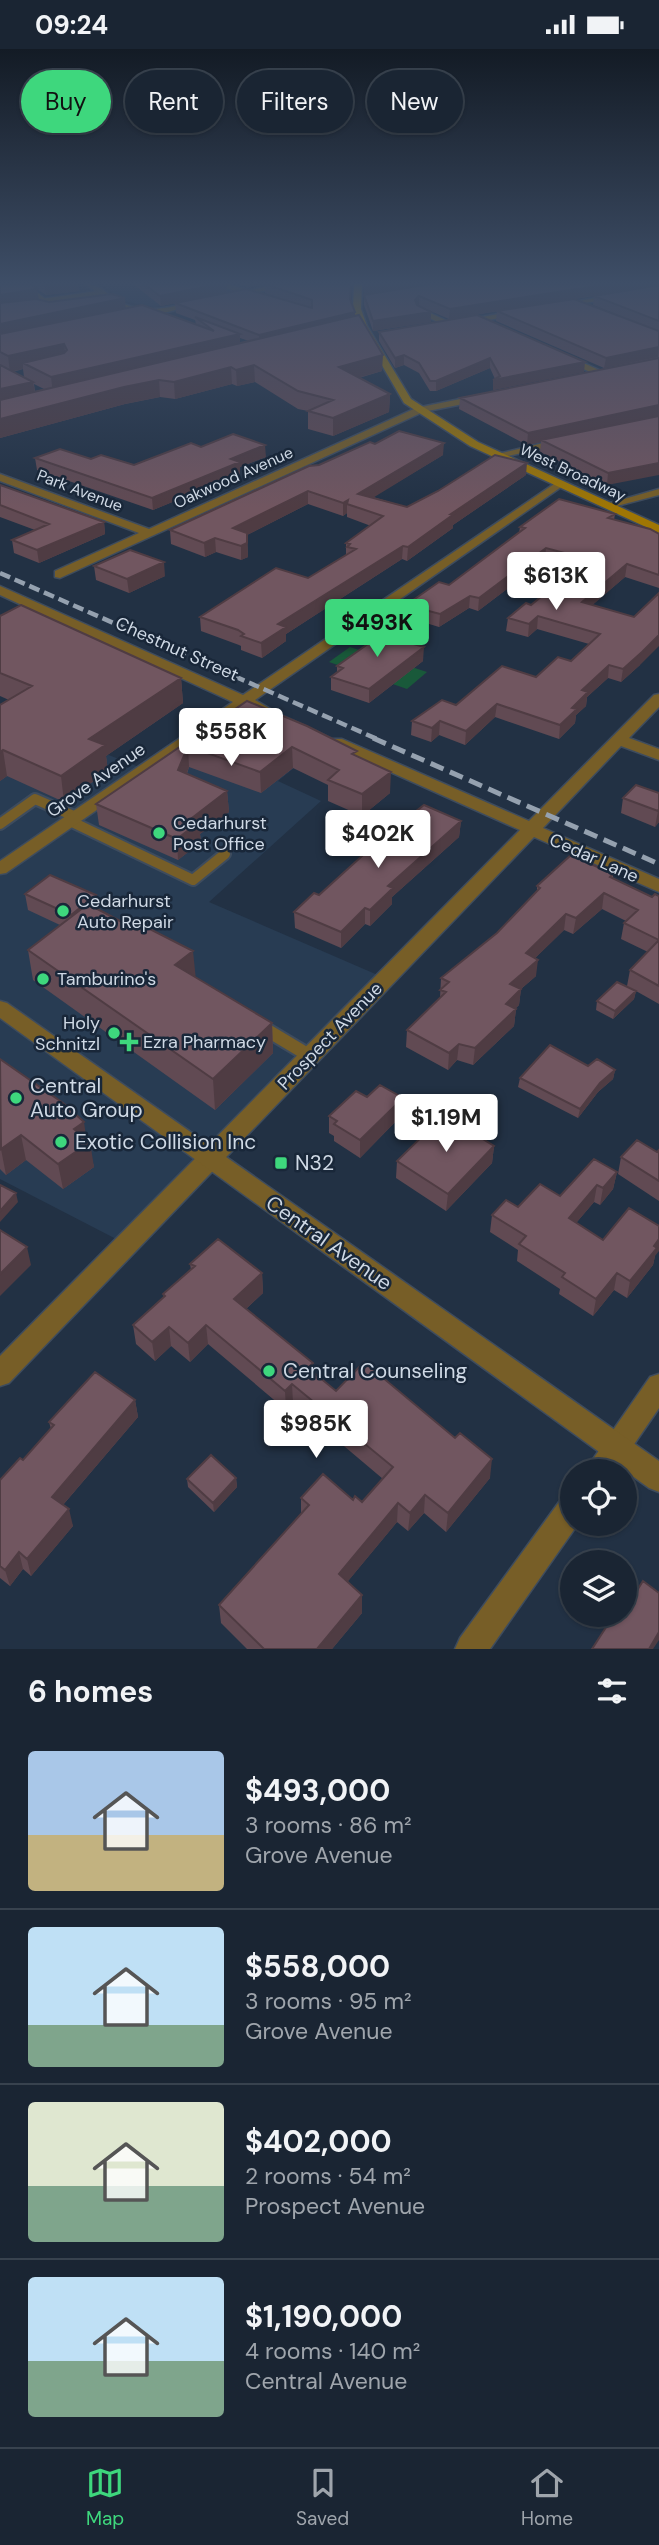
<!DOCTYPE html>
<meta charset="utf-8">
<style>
body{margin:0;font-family:"DM Sans",sans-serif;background:#232d3b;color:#f1f3f6;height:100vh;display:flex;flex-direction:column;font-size:26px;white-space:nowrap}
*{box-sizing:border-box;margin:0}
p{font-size:23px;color:#9fa5ac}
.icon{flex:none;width:38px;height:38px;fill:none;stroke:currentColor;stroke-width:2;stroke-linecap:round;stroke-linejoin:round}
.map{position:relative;height:1600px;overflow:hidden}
.sheet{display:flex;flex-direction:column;background:#1a2533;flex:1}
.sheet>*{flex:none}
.guide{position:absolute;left:21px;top:21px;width:618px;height:63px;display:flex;gap:14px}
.controls{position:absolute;left:560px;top:1410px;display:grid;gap:14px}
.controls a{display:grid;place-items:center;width:77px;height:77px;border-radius:50%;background:#1a2533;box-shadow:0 2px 5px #0004,0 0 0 2px #38424e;font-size:35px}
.price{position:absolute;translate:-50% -60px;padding:0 16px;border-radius:7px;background:#fff;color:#222;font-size:23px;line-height:46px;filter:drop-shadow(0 2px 4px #0008)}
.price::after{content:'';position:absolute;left:50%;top:42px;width:21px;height:16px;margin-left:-10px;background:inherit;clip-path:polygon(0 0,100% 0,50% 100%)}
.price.current{background:#3ed77d;color:#111}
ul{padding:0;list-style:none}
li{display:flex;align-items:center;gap:21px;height:175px;padding:0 28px}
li+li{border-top:2px solid #38424e}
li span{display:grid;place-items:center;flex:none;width:196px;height:140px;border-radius:7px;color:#555}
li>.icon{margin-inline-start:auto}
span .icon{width:84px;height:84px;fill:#fffc;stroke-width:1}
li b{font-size:30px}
h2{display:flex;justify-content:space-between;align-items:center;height:84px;padding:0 28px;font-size:30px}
.pill{padding:0 24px;border-radius:32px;background:#1a2533;box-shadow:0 2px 5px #0004,0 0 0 2px #38424e;font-size:24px;line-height:63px}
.pill.current{background:#3ed77d;color:#111}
.status{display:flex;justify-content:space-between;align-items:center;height:49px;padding:0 35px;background:#1a2533;direction:ltr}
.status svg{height:19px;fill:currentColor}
.dock{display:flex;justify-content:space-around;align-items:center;height:98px;border-top:2px solid #38424e;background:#1a2533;font-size:19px;color:#9fa5ac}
.dock a{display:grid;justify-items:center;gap:4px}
.dock .current{color:#3ed77d}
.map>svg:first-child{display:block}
</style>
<div class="status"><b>09:24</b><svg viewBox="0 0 49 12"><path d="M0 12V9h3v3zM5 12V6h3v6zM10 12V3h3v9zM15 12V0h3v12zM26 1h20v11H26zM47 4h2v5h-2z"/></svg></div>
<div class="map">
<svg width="659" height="1600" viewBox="0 0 659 1600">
<rect width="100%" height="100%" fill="#223144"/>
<path fill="#283c53" d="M101 235H267L154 258 123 252Z
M251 650 332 688 278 732 321 752 209 853 380 927 120 1192 0 1130V663L144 720Z"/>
<path fill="#19593a" d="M350 598 427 623 407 640 329 613Z"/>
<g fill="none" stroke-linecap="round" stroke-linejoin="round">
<defs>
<path id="service-far2" d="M221 235 248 244
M0 240 25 237 44 252 101 244
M420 262 448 275"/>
<path id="service-far1" d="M70 772 193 831 225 805
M0 775 35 750 76 768"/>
<path id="service" d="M260 977 310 1007"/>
<path id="minor" d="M86 235C101 235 108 247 120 253 145 267 173 257 198 252L202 254 137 271 134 266 143 264 117 259Z
M276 235H292L233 249 229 247Z
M659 238V242L560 258 556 256Z
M519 261 522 265 460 276 456 273Z
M562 307H568L608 325 600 327 562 311Z
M480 346 485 349 483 351 423 363 60 529 55 528V522L139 484 0 432V425L149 480 416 359Z
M564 389 569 392 568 394 499 409 494 406Z
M560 431 566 434 564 436 255 651 274 662 271 665H261L245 658 6 824 0 825V812L233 653 0 546V537L243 646Z
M659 440V446L609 459 603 456Z
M659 645V658L629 689 659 700V711L621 697 543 779 659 830V843L534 788 9 1334 0 1337V1307L520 781 330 696 328 693 330 690H342L529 772 654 646Z
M659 1325V1359L615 1423H584L650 1328Z
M572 1445V1475H578L490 1600H455L460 1589 562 1449Z"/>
<path id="tertiary" d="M0 952 7 954 659 1412V1443L649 1439 0 969Z"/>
<path id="secondary" d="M354 235H362L361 260 367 277 411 350 478 393 659 476V484L470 397 404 354 359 277 353 260Z"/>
</defs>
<use href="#service-far2" stroke="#3e4c5e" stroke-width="7"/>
<use href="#service-far1" stroke="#3e4c5e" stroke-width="14"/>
<use href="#service" stroke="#3e4c5e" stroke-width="17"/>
<use href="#minor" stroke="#3e4c5e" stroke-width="3"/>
<use href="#tertiary" stroke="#3e4c5e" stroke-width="3"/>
<use href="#secondary" stroke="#3e4c5e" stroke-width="3"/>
<use href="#service-far2" stroke="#775e27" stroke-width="5"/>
<use href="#service-far1" stroke="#775e27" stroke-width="10"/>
<use href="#service" stroke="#775e27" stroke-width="13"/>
<use href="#minor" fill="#775e27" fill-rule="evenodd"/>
<use href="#tertiary" fill="#775e27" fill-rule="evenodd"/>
<use href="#secondary" fill="#9f7604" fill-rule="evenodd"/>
<path stroke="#95a1af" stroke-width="4.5" stroke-dasharray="11 5" stroke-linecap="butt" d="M0 524 377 690"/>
<path stroke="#95a1af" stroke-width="5" stroke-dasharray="14 7" stroke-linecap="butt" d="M373 689 659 815"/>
</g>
<path fill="#614a53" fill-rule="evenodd" d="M0 235H78L79 242 46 246 37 240 39 251 49 253 125 259 196 275 195 271 176 264 175 254 285 251 265 244V235L351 251 355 263V267L382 322 359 329 390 345 389 363 333 387 308 380V362L298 360 255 333 237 337 232 335 175 350 160 348 125 355 0 389ZM240 289 249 292 240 294ZM23 320 24 328 13 323ZM34 335 44 340 35 342Z
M133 235H227V243L161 257Z
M238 235H262L248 238Z
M364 235H659V309L604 319 496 272 497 262 651 279 593 256 594 247 449 270 419 257 431 263V273L373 282 364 256Z
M379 283 584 323 493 341 495 330 490 319 436 342H430L419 324 404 316 395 319 379 292Z
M659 309 607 436 540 403 541 393 527 396 459 360 460 349Z
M201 398 266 408 240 418V425L153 461 37 421 35 409 91 410 134 416Z
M443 406 373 448 407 458 526 426 453 476V479L407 512 402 510 286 585V592L262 609 241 601V597L239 596 201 582 200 568 308 529 346 506V494L371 477 347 468V464L343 467 308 455 247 486 248 508 241 511 216 503 205 508 171 495 170 481 309 417Z
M0 436 104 473 105 485 39 514 14 504 12 491 35 481 0 468Z
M615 465 614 471 659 485V539L625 528 592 556 640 616 621 633 608 629 587 648 586 657 576 666 575 674 559 690 495 668 465 696 439 686 431 693 411 686 412 672 536 628 571 612 589 595 537 580 528 588 506 582 508 569 531 556 576 519 545 511 478 562 469 559 439 578 406 568V556L449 536 519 484 520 478Z
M94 517 165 527 129 544 96 531Z
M0 567 181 629 183 654 106 707 108 722 64 753 7 727 0 732V656L9 651 0 647Z
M414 595 423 612 369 654 331 641V628L337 624V617Z
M247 652 357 708 390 744 362 767 328 752V736L293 719 261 744 189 718 187 725 227 742 229 763 200 785 201 793 178 811 99 776 96 755Z
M659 744V773L655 778 621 764 623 749Z
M461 772 459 788 392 848V855L370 877 365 875 341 899 295 879 294 863 319 846Z
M613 825V829L652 848 659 847V955L636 942 634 950 613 970 596 961 597 952 627 937 630 921 648 903 621 890 624 874 626 872 602 860 573 885 564 881 535 909 536 927 521 940 519 956 515 960H516L514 977 473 1016 457 1011 448 1021 406 998 407 981 440 949 441 929 497 884 537 843V837Z
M25 845 98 861 195 929 272 974 273 1004 215 1061 33 931 28 901 60 876 28 861Z
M0 1010 87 1091 94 1118 63 1140 26 1111 6 1126 0 1120Z
M588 1017 615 1021 613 1030 598 1043 578 1069 518 1038 520 1029Z
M367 1048 402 1066 360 1109 334 1092V1087L329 1084V1067Z
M494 1097 492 1114 446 1162 396 1129 397 1112Z
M659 1101V1152L618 1125 621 1108 657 1103Z
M617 1123 613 1140 600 1156 594 1153 576 1174 603 1191 655 1207 653 1216 627 1249 614 1241 593 1267 559 1245 560 1240 517 1212 518 1201 490 1183 492 1166 560 1147Z
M190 1215 262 1224 263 1244 246 1260 313 1314V1323L336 1342 490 1429 446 1483 424 1464 408 1482 397 1473 348 1532 362 1564 332 1600H247L221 1574 219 1556 301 1465V1449L353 1451 362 1453 383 1430 293 1354 286 1361 208 1295 190 1313 171 1297 155 1312 136 1295 133 1276 164 1249 163 1245 191 1221Z
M135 1351 138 1368 63 1456 73 1477 31 1527 23 1520 10 1537 0 1529V1431L23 1411 51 1380 49 1373Z
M236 1429 237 1438 214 1463 188 1438 187 1430Z"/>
<path fill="#4f3c43" d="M44 235H78L79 242 46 246Z
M218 235H227V243L161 257 160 247Z
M248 235H262L248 238Z
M381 235H434L364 247V238Z
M609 235H659V236L449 270 450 260Z
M37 240 39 255 0 263V245Z
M419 247V257L415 260V251Z
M125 249 126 264 0 291V275Z
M355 263V273L259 296V286Z
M431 263V273L373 282V272Z
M240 285V301L53 345 51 328Z
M64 295 66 311 23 314V320L10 323 8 307Z
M659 298 658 308 604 319 606 309Z
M383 306 382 322 339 334V318Z
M404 306V316L395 319V309Z
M490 309V319L436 342V332Z
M585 313 584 323 493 341V331Z
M254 316 255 333 237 337 236 321Z
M231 318 232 335 175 350 174 333Z
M159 331 160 348 125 355 0 389V370L124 338Z
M33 333 36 350 0 358V340Z
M390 345 389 363 333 387V369Z
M659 356V367L541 391V393L527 396 528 384Z
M444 394 443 406 358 458V445Z
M265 396 266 408 240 418V425L153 461 152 449 231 410Z
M527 414 526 426 453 476V479L407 512 408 498 451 465Z
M659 414V426L607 436 608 424Z
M308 442V455L247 486 248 508 241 511V497L233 479Z
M348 451 347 455V464L343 467V454Z
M104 473 105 485 39 514 37 501Z
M215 489 216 503 205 508 204 494Z
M403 497 402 510 286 585V592L262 609 261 594 278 575Z
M546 499 545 511 478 562 479 549Z
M164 513 165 527 129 544 127 530Z
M627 515 625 528 581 566 582 553Z
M470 547 469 559 439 578 440 565Z
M538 567 537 580 528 588 529 575Z
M659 586V597L640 616 621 633 623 620Z
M414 588V601L407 593Z
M424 598 423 612 369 654V640Z
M609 616 608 629 587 648 586 657 576 666 575 674 559 690 560 676 582 641Z
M181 629 183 654 106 707 108 722 64 753 61 727 89 690Z
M497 655 495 668 465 696 466 682Z
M440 672 439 686 431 693 432 679Z
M188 697 189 718 180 742 178 721Z
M292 698 293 719 261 744 260 723Z
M3 701 7 727 0 732V703Z
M391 723 390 744 362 767V745Z
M227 742 229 763 200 785 201 793 178 811 177 790 192 769Z
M659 760V773L655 778 658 762Z
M461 772 459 788 392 848V855L370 877V861L388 837Z
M604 844 602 860 573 885 576 869Z
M96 846 98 863 74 883 71 866Z
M365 859V875L341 899V883Z
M566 865 564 881 524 920 526 904Z
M193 902 196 931 175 916Z
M538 911 536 927 508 951 510 935Z
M521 940 519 956 504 971 506 955Z
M636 942 634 950 613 970 615 962Z
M516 960 514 977 473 1016 475 999Z
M272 974 273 1004 215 1061 213 1030Z
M459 995 457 1011 448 1021 449 1004Z
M615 1021 613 1030 598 1043 578 1069 580 1060 600 1034Z
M403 1049 402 1066 360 1109V1091Z
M84 1073 87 1094 90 1093 94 1118 63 1140 58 1115 74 1080Z
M21 1086 26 1111 6 1126 1 1100Z
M494 1097 492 1114 446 1162 448 1145Z
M617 1123 613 1140 600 1156 603 1139Z
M597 1136 594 1153 566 1186 569 1169Z
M16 1144 18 1153 0 1173V1162Z
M659 1190V1202L655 1207 653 1216 627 1249 630 1232Z
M27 1198 31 1216 0 1247V1225Z
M262 1224 263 1244 235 1270 234 1250Z
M617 1224 614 1241 593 1267 596 1250Z
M206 1276 208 1295 190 1313 188 1294Z
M169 1278 171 1297 155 1312 152 1293Z
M313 1314V1333L308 1319Z
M292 1335 293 1354 286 1361 285 1342Z
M135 1351 138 1368 56 1464 52 1448Z
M492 1410 490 1429 446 1483 448 1464Z
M236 1429 237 1438 214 1463 213 1454Z
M425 1446 424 1464 408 1482 410 1464Z
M398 1454 397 1473 339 1543V1525Z
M69 1460 73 1477 31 1527 27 1510Z
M19 1503 23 1520 10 1537 5 1521Z
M362 1546V1564L332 1600H317Z
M659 1583V1591L653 1600H649Z"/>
<path fill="#715660" stroke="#4f3c43" stroke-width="2" d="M0 235H31L37 240 0 246Z
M144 235H218L160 247Z
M265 235H351L350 250 355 263 259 286 175 254 246 240 312 259V251Z
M364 235H381L364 238Z
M430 235H609L450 260 419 247 415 251 417 256 431 263 373 272 364 246Z
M659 236V272L594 247Z
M112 245 125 249 0 275V254L36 250 49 253Z
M574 250 659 282V298L606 309 497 262Z
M142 256 214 282 195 268 240 285 51 328 23 314 64 304 67 301 64 295 8 307 0 303V285Z
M359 266 383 306 339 318 390 345 333 369 308 362 333 351 298 342 254 316 236 321 231 318 174 333 159 331 124 338 0 370V351Z
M477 266 585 313 493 331 500 327 490 309 436 332H430L419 314 404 306 395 309 379 283Z
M659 309V356L528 384 460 349Z
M0 316 33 333 0 340Z
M659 367V414L608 424 541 391Z
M399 382 444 394 358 445 407 458 438 442 495 406 527 414 451 465H454L408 498 403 497 278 575 286 578 261 594 241 587 244 585 238 581 200 568 276 519 308 529 356 500 347 498 350 495 346 494 383 467 347 455 348 451 343 454 308 442 233 479 247 484V494L241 497 215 489 204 494 170 481 309 417 319 416 370 393 375 395Z
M233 385 265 396 231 410 240 413 152 449 35 409 60 400 91 410 101 406 134 416 191 394 201 398Z
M0 436 104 473 37 501 12 491 49 475 0 456Z
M559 450 615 465 608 469 650 480 659 485V526L627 515 582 553 634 568 659 544V586L642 603 623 620 609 616 582 641 588 643 572 659 577 660 560 676 497 655 466 682 440 672 432 679 412 672 442 651 456 656 502 617 536 628 558 608 571 612 600 585 538 567 529 575 508 569 526 554 531 556 587 510 546 499 479 549 470 547 440 565 406 556 439 533 449 536 525 479 520 478Z
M130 501 164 513 127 530 94 517Z
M21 556 181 629 89 690 105 696 61 727 3 701 0 703V656L32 637 0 624V567Z
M389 580 414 588 407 593 424 598 369 640 331 628 343 619 337 617Z
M247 652 307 677 357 702 352 705 391 723 362 745 328 731 339 721 292 698 260 723 188 697 178 721 227 742 192 769 200 772 177 790 96 755Z
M636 736 659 744V760L658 762 623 749Z
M424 756 461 772 388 837 393 839 370 861 365 859 341 883 294 863 314 844 319 846 383 788Z
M571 806 613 825 610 828 652 848 655 845 659 847V891L624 874 638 861 604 844 576 869 566 865 526 904 538 911 510 935 521 940 506 955 516 960 475 999 459 995 449 1004 407 981 446 943 440 941 449 933 441 929 497 884 540 839 537 837Z
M50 826 96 846 71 866 25 845Z
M88 855 137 881 142 876 193 902 175 916 272 974 213 1030 28 901Z
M659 891V937L630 921Z
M617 933 636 942 615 962 597 952Z
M550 996 588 1017 597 1010 615 1021 600 1034 580 1060 520 1029Z
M0 1010 63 1054 84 1073 74 1080 90 1093 58 1115 21 1086 1 1100Z
M380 1036 403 1049 360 1091 334 1075 337 1072 329 1067 356 1042 367 1048Z
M444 1066 494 1097 448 1145 397 1112Z
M637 1091 657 1103 659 1101V1132L621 1108Z
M594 1110 617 1123 603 1139 597 1136 569 1169 603 1191 629 1159 659 1177V1190L654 1197 657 1199 630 1232 617 1224 596 1250 562 1228 565 1224 519 1195 526 1187 492 1166 506 1151 518 1158 540 1135 560 1147Z
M0 1136 16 1144 0 1162Z
M0 1181 27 1198 0 1225Z
M218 1190 262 1224 234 1250 313 1314 308 1319 336 1342 364 1313 455 1389 460 1384 492 1410 448 1464 425 1446 410 1464 398 1454 339 1525 362 1546 317 1600H264L219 1556 309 1456 301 1449 323 1425 353 1451 355 1447 362 1453 393 1418 292 1335 285 1342 206 1276 188 1294 169 1278 152 1293 133 1276 165 1247 163 1245 195 1217 190 1215Z
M95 1323 135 1351 52 1448 69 1460 27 1510 19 1503 5 1521 0 1517V1431L20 1409 23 1411 54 1376 49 1373Z
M211 1406 236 1429 213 1454 187 1430Z
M643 1532 659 1544V1583L649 1600H592L614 1566H625V1550L629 1554Z"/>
<linearGradient id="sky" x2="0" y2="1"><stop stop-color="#131b25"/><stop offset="0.51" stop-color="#3e4e67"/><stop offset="1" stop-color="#3e4e67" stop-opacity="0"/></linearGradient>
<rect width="659" height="459" fill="url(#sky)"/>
<g fill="#3ed77d" stroke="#192739" stroke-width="2.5">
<circle cx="159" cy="784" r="7"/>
<circle cx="63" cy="862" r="7"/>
<circle cx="43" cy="930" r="7"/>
<circle cx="114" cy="984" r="7"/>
<path d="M125.5 982.5h7v7h7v7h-7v7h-7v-7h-7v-7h7z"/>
<circle cx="16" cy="1049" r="7"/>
<circle cx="61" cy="1093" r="7"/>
<rect x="274" y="1107" width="14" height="14" rx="3.5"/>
<circle cx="269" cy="1322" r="7"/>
</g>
<g text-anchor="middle" stroke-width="5" stroke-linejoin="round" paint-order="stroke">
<g font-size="16" fill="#cfd9e5" stroke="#192739">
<text transform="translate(573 423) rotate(25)" y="6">West Broadway</text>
<text transform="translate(233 428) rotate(-24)" y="6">Oakwood Avenue</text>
<text transform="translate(80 441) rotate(21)" y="6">Park Avenue</text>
</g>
<g font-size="18" fill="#cfd9e5" stroke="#192739">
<text transform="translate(177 600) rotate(24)" y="6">Chestnut Street</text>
<text transform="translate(96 731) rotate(-35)" y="6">Grove Avenue</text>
<text transform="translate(594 809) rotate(24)" y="6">Cedar Lane</text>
<text transform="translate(330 987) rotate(-46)" y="6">Prospect Avenue</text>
</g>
<g font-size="18" fill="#cfd9e5" stroke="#192739" text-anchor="start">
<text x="173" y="780">Cedarhurst<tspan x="173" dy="21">Post Office</tspan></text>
<text x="77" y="858">Cedarhurst<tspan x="77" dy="21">Auto Repair</tspan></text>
<text x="57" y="936">Tamburino's</text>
<text x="100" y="980" text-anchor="end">Holy<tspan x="100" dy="21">Schnitzl</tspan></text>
<text x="143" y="999">Ezra Pharmacy</text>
</g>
<g font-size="21" fill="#cfd9e5" stroke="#192739" text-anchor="start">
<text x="30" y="1044">Central<tspan x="30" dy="24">Auto Group</tspan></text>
<text x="75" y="1100">Exotic Collision Inc</text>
<text x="295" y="1121">N32</text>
<text x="283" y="1329">Central Counseling</text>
</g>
<g font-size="21" fill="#cfd9e5" stroke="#192739">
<text transform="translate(329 1194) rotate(35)" y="7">Central Avenue</text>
</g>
</g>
</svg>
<div class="controls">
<a><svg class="icon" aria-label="locate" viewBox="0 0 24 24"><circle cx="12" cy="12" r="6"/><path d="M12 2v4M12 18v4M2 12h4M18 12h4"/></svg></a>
<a><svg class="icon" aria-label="layers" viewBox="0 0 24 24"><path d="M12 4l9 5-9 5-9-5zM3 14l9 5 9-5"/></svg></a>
</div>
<b class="price" style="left:556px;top:563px">$613K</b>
<b class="price current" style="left:377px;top:610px">$493K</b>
<b class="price" style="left:231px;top:719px">$558K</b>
<b class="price" style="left:378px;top:821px">$402K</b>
<b class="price" style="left:446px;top:1105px">$1.19M</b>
<b class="price" style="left:316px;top:1411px">$985K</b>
<div class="guide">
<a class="pill current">Buy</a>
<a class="pill">Rent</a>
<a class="pill">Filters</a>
<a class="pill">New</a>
</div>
</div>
<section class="sheet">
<h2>6 homes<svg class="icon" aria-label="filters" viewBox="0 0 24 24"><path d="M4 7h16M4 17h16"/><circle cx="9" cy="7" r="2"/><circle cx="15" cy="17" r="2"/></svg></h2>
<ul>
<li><span style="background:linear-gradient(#a9c7e8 60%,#c2b280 0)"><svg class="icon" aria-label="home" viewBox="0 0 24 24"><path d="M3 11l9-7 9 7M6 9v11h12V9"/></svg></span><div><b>$493,000</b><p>3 rooms · 86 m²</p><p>Grove Avenue</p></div></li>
<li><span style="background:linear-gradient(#bfe0f5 70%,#7fa58c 0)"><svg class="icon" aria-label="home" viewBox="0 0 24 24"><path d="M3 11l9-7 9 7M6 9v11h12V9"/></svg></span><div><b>$558,000</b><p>3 rooms · 95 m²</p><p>Grove Avenue</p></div></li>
<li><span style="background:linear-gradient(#dfe7d0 60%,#7fa58c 0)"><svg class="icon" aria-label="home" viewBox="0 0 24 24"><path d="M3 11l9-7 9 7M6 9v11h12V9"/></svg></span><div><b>$402,000</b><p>2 rooms · 54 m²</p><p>Prospect Avenue</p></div></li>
<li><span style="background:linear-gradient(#bfe0f5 60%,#7fa58c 0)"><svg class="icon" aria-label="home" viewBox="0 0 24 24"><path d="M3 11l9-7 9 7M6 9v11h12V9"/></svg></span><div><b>$1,190,000</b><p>4 rooms · 140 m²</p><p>Central Avenue</p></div></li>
</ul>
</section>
<nav class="dock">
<a class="current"><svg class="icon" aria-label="map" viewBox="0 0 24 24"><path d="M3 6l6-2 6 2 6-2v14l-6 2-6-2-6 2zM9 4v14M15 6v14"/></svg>Map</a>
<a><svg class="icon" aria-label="saved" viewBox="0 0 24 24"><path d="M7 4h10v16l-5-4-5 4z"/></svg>Saved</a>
<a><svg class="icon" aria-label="home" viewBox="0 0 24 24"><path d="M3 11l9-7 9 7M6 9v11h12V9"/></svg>Home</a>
</nav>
